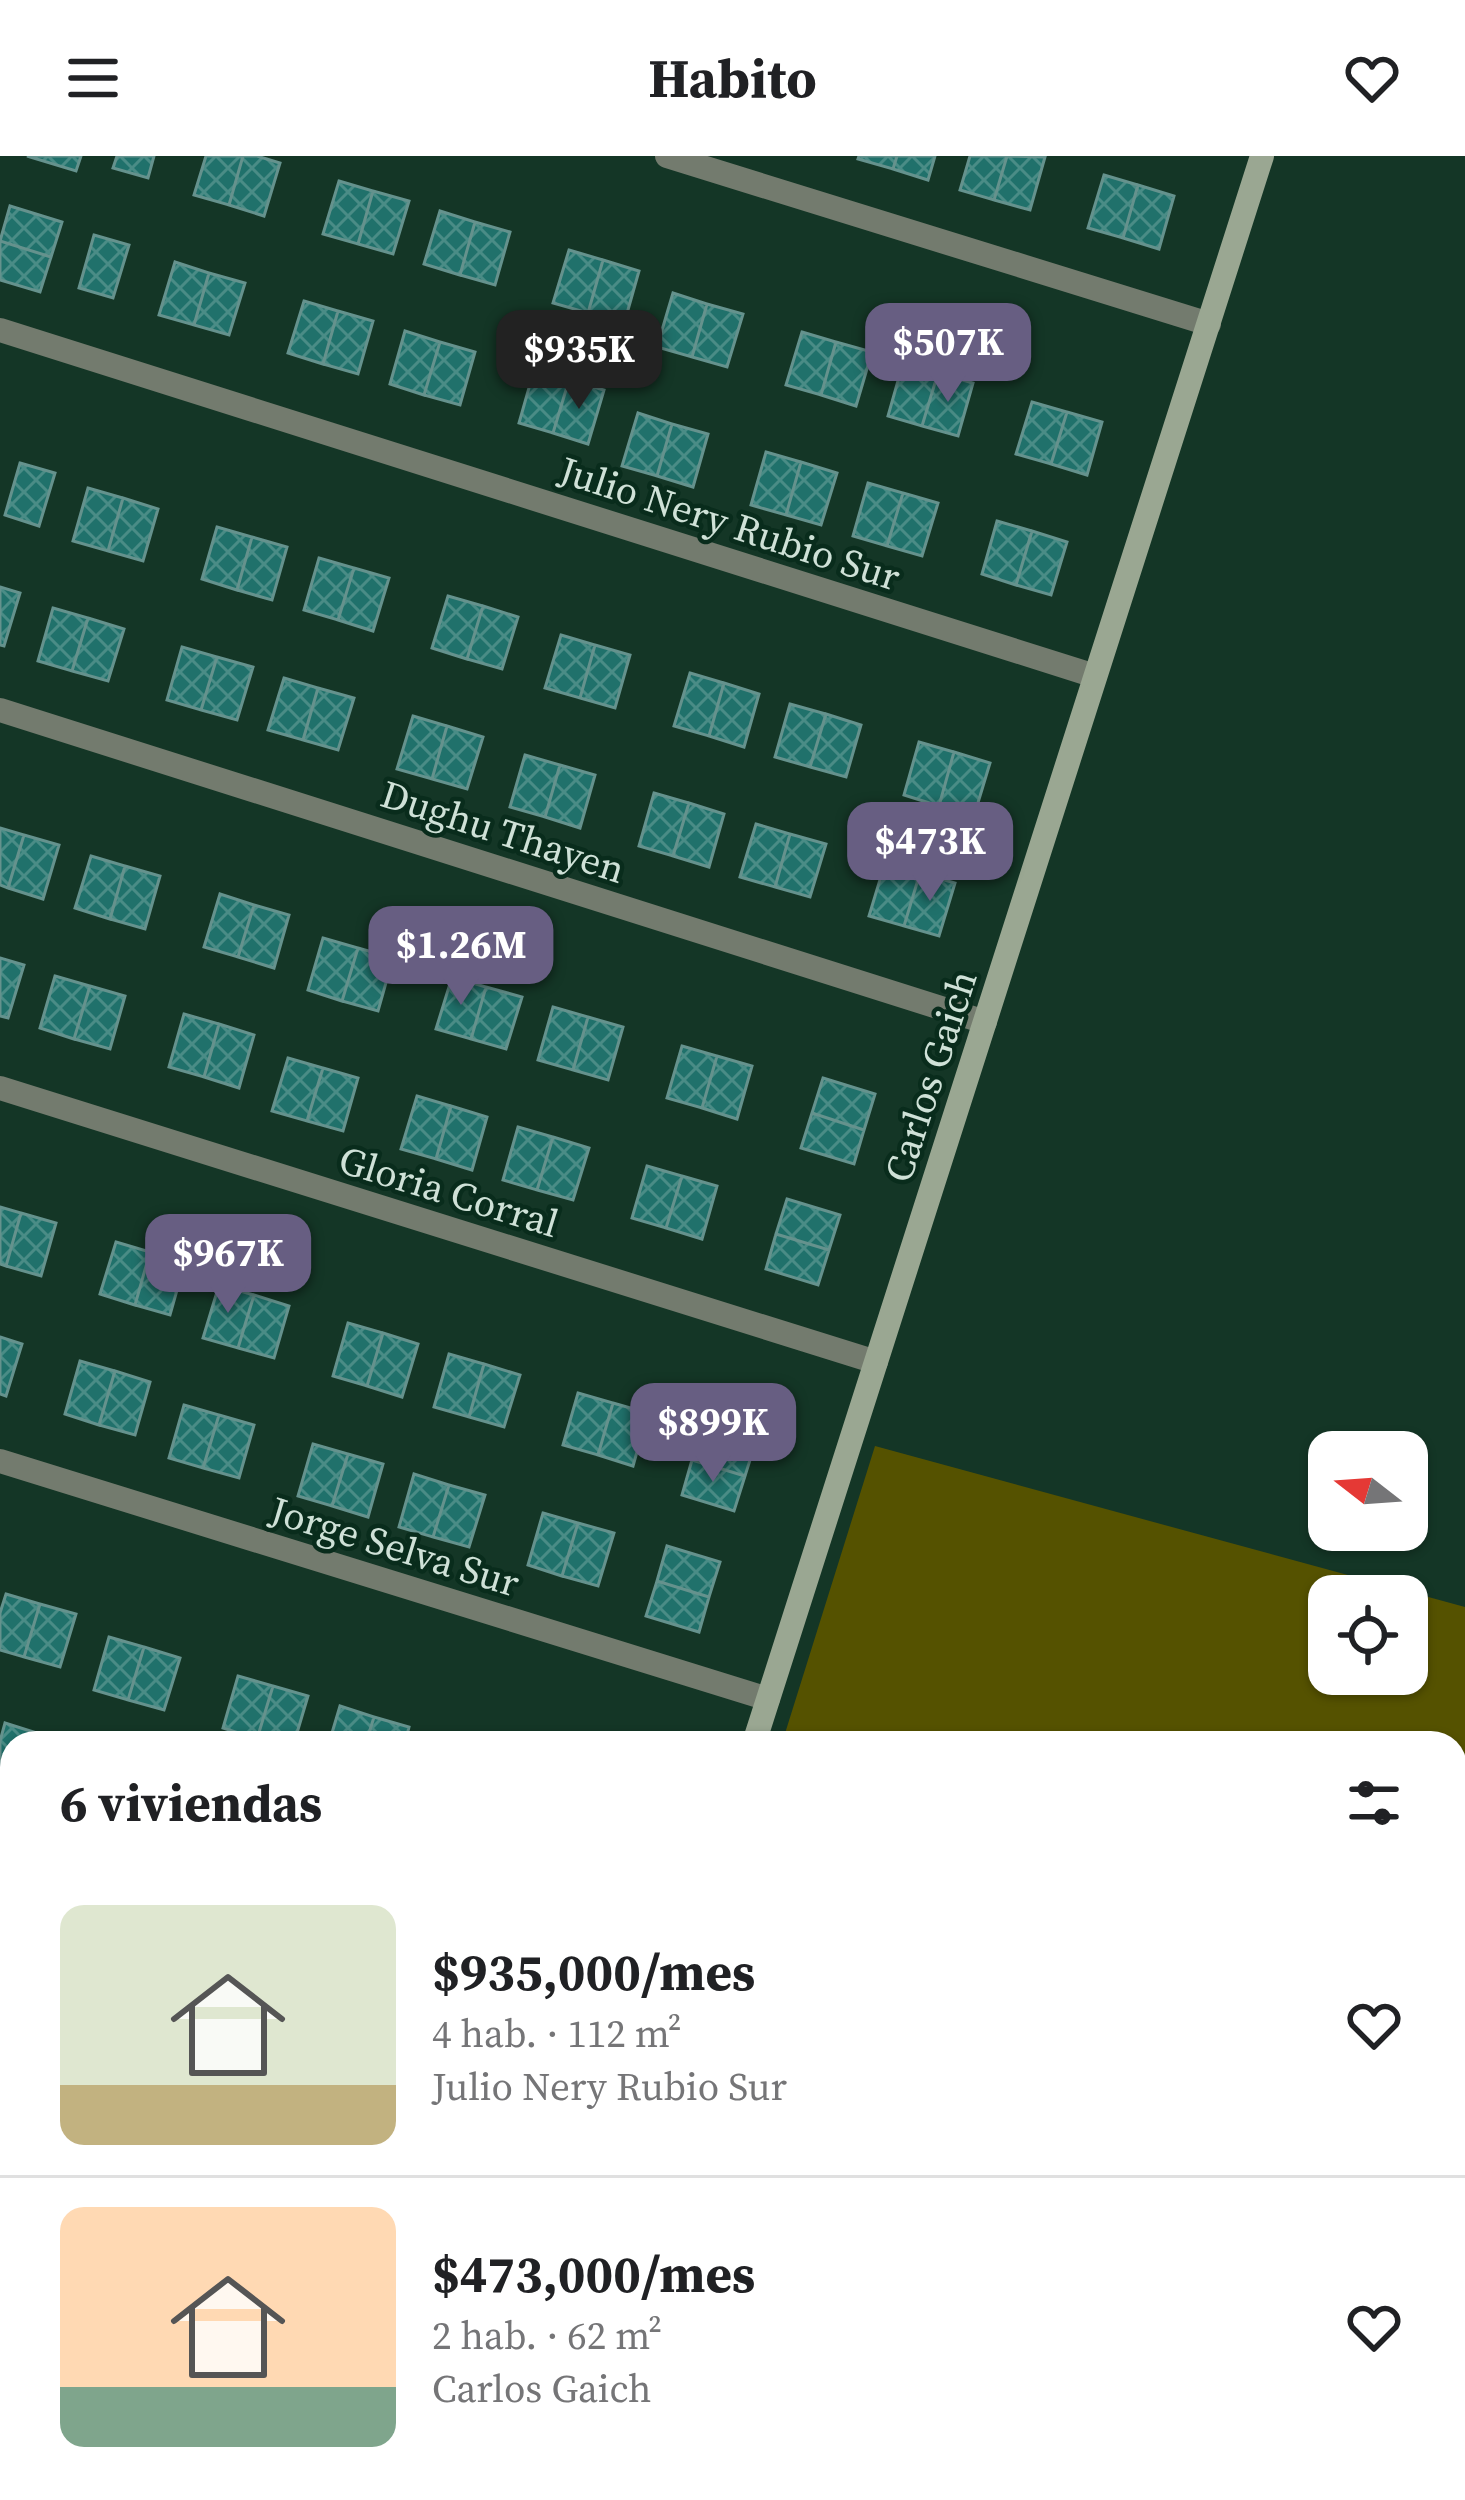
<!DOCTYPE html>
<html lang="es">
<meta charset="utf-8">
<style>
body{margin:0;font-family:"Source Serif 4",serif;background:#f2f2f2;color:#202124;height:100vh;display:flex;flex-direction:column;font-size:45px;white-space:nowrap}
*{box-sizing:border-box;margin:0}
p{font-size:39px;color:#757577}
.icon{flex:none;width:66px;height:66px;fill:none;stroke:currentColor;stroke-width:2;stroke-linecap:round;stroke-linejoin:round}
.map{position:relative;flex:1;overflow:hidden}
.drawer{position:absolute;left:0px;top:1575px;width:1467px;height:771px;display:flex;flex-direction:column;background:#fff;border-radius:36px 36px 0 0;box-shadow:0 3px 9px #0004}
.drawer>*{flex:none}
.needle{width:78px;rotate:287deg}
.fabs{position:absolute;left:1308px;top:1275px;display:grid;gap:24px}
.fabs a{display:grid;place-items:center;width:120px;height:120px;border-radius:24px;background:#fff;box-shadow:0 3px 9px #0004;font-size:60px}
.price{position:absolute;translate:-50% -102px;padding:0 27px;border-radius:24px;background:#675e82;color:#fff;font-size:39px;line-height:78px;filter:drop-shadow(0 3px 6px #0008)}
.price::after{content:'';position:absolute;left:50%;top:72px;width:36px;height:27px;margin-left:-18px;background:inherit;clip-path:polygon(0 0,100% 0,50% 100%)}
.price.on{background:#222;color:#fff}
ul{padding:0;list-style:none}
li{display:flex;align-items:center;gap:36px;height:300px;padding:0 60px}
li+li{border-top:3px solid #e0e0e0}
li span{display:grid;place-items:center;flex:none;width:336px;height:240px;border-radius:24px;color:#555}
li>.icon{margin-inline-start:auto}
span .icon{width:144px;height:144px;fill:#fffc;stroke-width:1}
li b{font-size:51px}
h2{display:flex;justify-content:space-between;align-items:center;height:144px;padding:0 60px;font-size:51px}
header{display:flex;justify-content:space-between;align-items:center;height:156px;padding:0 60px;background:#fff;font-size:54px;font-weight:700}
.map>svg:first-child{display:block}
</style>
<header><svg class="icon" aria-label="menu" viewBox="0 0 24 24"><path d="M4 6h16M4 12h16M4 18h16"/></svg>Habito<svg class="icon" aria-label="heart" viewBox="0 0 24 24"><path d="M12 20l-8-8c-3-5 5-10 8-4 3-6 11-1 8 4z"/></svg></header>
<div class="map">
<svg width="1465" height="2344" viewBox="0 0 1465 2344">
<defs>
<pattern id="building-cross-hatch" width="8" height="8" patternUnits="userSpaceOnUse" patternTransform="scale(3)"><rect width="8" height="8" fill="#20716b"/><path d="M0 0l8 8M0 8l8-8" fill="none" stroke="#4a8c86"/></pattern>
</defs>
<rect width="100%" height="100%" fill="#143626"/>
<path fill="#555200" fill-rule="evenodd" d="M875 1290 1465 1451V2344H911L880 2334H1455V1587H782ZM1329 1440H1407V1518H1329Z"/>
<path fill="url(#building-cross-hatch)" stroke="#65928d" stroke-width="3" d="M27 0H81L76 15Z
M117 0H154L148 22 113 12Z
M206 0H243L229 49 194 39Z
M243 0H257L280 7 264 60 229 49Z
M859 0H897L893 13 858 3Z
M897 0H935L928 24 893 13Z
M970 0H1007L994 44 960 34Z
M1007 0 1045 1 1030 54 994 44Z
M1104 19 1138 29 1123 82 1088 72Z
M339 25 373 35 358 88 323 78Z
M1138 29 1174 40 1159 93 1123 82Z
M373 35 409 45 393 98 358 88Z
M10 50 62 66 51 101 0 85Z
M440 55 475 66 460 119 424 108Z
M475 66 510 76 495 129 460 119Z
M94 79 129 89 113 142 79 132Z
M0 85 51 101 40 136 0 124Z
M569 94 603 104 588 157 553 147Z
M603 104 639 115 624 168 588 157Z
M175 106 209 117 194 169 159 159Z
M209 117 245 127 229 179 194 169Z
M673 137 707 148 692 201 657 191Z
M304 145 338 155 323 208 288 197Z
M707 148 743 158 727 211 692 201Z
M338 155 373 165 358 218 323 208Z
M405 175 440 186 424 239 390 228Z
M802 176 836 186 821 239 786 229Z
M440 186 475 196 460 249 424 239Z
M836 186 872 196 856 250 821 239Z
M903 207 938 217 922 270 888 260Z
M534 214 569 224 553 277 519 267Z
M938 217 973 227 958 280 922 270Z
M569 224 604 234 588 288 553 277Z
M1032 246 1067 256 1051 308 1016 298Z
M1067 256 1102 266 1087 319 1051 308Z
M638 257 672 268 657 320 622 310Z
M672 268 708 278 693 331 657 320Z
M766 296 801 306 786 359 751 349Z
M801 306 837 317 821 369 786 359Z
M20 307 55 317 39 370 5 359Z
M868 327 903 337 887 390 853 380Z
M88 332 123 342 108 395 73 385Z
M903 337 938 347 922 400 887 390Z
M123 342 158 353 143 405 108 395Z
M997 365 1032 375 1016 429 982 418Z
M217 371 252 381 237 434 202 423Z
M1032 375 1067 386 1051 439 1016 429Z
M252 381 287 391 272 444 237 434Z
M319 402 354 412 338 464 304 454Z
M354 412 389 422 373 475 338 464Z
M0 431 20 437 4 490 0 489Z
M448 440 483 450 467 503 432 492Z
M483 450 518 461 502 513 467 503Z
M53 452 88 462 72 515 38 505Z
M88 462 124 473 108 525 72 515Z
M561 479 595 489 580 542 545 532Z
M595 489 630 499 615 552 580 542Z
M182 491 217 501 201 554 167 544Z
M217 501 253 511 237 564 201 554Z
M690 517 724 527 709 580 674 570Z
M284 522 318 532 303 584 268 574Z
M724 527 759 538 744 591 709 580Z
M318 532 354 542 338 594 303 584Z
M790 548 826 558 810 611 775 601Z
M826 558 861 569 846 621 810 611Z
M413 560 447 570 432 623 397 613Z
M447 570 483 581 467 633 432 623Z
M919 586 954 596 939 650 904 639Z
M954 596 990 607 974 660 939 650Z
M525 599 560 609 545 661 510 651Z
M560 609 595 619 580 672 545 661Z
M654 637 689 647 673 700 639 690Z
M689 647 724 658 709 711 673 700Z
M756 668 790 678 775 731 740 721Z
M0 672 24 679 8 732 0 729Z
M790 678 826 688 810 741 775 731Z
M24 679 59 689 43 743 8 732Z
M91 700 125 710 110 763 75 752Z
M885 707 920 717 904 770 869 760Z
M125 710 160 720 145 773 110 763Z
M920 717 955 727 939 780 904 770Z
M220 738 254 749 238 801 204 791Z
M254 749 289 759 274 812 238 801Z
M323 782 358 792 342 845 308 834Z
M358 792 393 802 378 855 342 845Z
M0 802 24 809 8 862 0 860Z
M55 820 90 830 74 883 40 872Z
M452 821 486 831 471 883 436 873Z
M90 830 125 840 110 893 74 883Z
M486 831 522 841 506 893 471 883Z
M553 851 588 861 573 914 538 904Z
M184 858 219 868 204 921 169 911Z
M588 861 623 871 608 924 573 914Z
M219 868 254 879 239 932 204 921Z
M682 890 717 900 702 952 667 942Z
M717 900 752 910 737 963 702 952Z
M288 902 323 912 307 965 272 955Z
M323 912 358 922 343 975 307 965Z
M823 922 875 938 864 974 812 957Z
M417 940 451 950 436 1003 401 993Z
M451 950 487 961 472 1014 436 1003Z
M812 957 864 974 854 1008 801 992Z
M518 971 553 981 537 1034 503 1024Z
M553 981 589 992 573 1044 537 1034Z
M647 1010 682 1020 666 1072 632 1062Z
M682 1020 717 1030 702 1083 666 1072Z
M787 1043 840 1059 829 1094 776 1078Z
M0 1051 21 1057 6 1110 0 1108Z
M21 1057 56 1067 41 1120 6 1110Z
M776 1078 829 1094 818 1129 766 1113Z
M116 1086 150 1096 135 1149 100 1138Z
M150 1096 185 1106 170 1159 135 1149Z
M219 1129 254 1139 238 1192 203 1182Z
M254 1139 289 1150 274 1202 238 1192Z
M348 1167 383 1177 367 1230 333 1220Z
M383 1177 418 1188 402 1241 367 1230Z
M0 1181 22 1188 6 1240 0 1238Z
M449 1198 484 1208 469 1261 434 1251Z
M80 1205 115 1215 99 1269 65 1258Z
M484 1208 520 1219 504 1271 469 1261Z
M115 1215 150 1226 135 1279 99 1269Z
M578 1237 613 1247 598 1299 563 1289Z
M613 1247 648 1257 633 1310 598 1299Z
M184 1249 219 1259 203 1312 169 1302Z
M219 1259 254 1269 239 1322 203 1312Z
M703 1269 756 1285 745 1320 692 1304Z
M313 1288 348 1298 332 1350 298 1340Z
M348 1298 383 1308 368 1361 332 1350Z
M692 1304 745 1320 734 1355 682 1339Z
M414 1318 449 1329 433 1381 399 1371Z
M449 1329 485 1339 469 1391 433 1381Z
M543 1357 578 1367 562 1420 528 1409Z
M578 1367 614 1377 598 1430 562 1420Z
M667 1390 720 1406 709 1441 657 1425Z
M657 1425 709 1441 699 1476 646 1460Z
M6 1438 40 1448 24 1501 0 1494V1457Z
M40 1448 76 1458 60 1511 24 1501Z
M109 1481 144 1491 128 1544 94 1534Z
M144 1491 180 1502 164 1554 128 1544Z
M238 1520 273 1530 257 1583 223 1572Z
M273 1530 308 1540 294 1587H272L257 1583Z
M340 1550 374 1561 366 1587H329Z
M374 1561 409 1571 405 1587H366Z
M5 1567 40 1578 38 1587H12V1627L0 1624V1585Z
M2 1816 12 1819V1876L0 1872Z
M2 1946 12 1949V2006L0 2003Z
M0 2182 12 2186V2243L0 2240Z
M319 2334H358L355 2344H333L317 2339Z"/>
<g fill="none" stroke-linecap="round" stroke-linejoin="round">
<path stroke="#737b6e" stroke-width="24" d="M667 0 1209 168
M0 174 1095 520
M0 554 985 866
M0 932 876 1206
M0 1305 768 1543
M0 1691 12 1695
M59 2344 62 2334"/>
<path stroke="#9aa792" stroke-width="24" d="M754 1587 1262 0
M0 2059 12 2063
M798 2334 829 2344
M435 2344 438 2334
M512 2344 515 2334"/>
</g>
<g text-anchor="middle" stroke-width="9" stroke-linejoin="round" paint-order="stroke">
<g font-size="39" fill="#cfe1d7" stroke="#092c1c">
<text transform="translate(730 367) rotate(18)" y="14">Julio Nery Rubio Sur</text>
<text transform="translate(503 675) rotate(18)" y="14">Dughu Thayen</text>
<text transform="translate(930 920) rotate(-72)" y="14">Carlos Gaich</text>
<text transform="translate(449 1035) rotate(17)" y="14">Gloria Corral</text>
<text transform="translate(395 1390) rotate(17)" y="14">Jorge Selva Sur</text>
</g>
</g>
</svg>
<div class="fabs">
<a><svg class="needle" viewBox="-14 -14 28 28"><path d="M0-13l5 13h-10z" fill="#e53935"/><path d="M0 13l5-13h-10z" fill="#757577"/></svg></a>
<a><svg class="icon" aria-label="locate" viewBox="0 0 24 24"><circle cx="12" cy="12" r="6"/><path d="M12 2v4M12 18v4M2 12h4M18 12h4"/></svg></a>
</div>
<b class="price" style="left:948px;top:249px">$507K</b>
<b class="price on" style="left:579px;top:256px">$935K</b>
<b class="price" style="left:930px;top:748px">$473K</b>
<b class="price" style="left:461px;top:852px">$1.26M</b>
<b class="price" style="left:228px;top:1160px">$967K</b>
<b class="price" style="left:713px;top:1329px">$899K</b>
<section class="drawer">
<h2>6 viviendas<svg class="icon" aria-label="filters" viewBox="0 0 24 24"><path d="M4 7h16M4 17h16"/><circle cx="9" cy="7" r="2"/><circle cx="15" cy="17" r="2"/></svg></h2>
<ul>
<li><span style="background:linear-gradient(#dfe7d0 75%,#c2b280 0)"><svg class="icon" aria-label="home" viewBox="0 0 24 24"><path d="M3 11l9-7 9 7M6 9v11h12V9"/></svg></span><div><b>$935,000/mes</b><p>4 hab. · 112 m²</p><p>Julio Nery Rubio Sur</p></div><svg class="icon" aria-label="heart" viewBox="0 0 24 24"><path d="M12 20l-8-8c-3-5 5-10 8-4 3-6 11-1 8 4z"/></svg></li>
<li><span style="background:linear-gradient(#ffd9b3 75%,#7fa58c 0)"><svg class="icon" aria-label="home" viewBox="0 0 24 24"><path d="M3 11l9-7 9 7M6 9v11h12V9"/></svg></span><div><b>$473,000/mes</b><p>2 hab. · 62 m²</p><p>Carlos Gaich</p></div><svg class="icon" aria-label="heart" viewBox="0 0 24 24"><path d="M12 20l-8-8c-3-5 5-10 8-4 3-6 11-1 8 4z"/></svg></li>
</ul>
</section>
</div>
